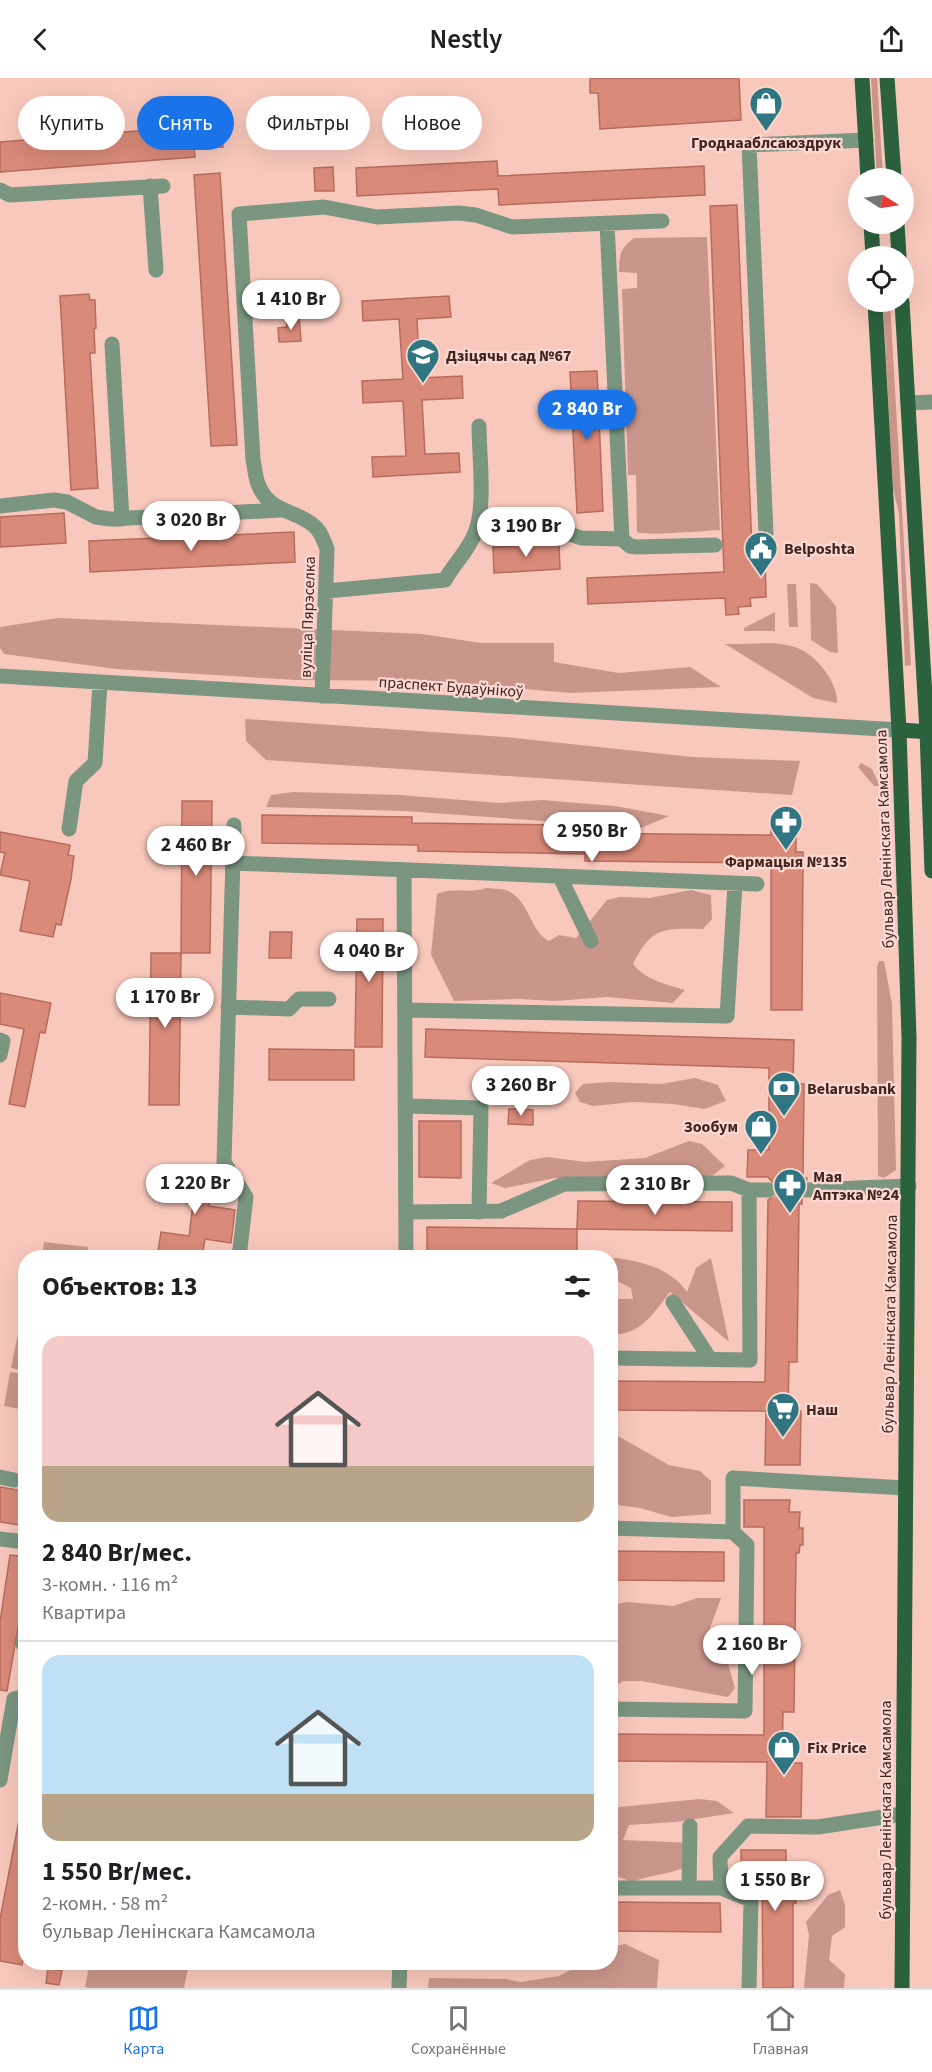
<!DOCTYPE html>
<html lang="ru">
<meta charset="utf-8">
<style>
body{margin:0;font-family:"Source Sans 3",sans-serif;background:#f6f6f6;color:#202124;height:100vh;display:flex;flex-direction:column;font-size:22px;white-space:nowrap}
*{box-sizing:border-box;margin:0}
p{font-size:20px;color:#757577}
.icon{flex:none;width:33px;height:33px;fill:none;stroke:currentColor;stroke-width:2;stroke-linecap:round;stroke-linejoin:round}
.map{position:relative;flex:1;overflow:hidden}
.drawer{position:absolute;left:18px;top:1172px;width:600px;height:720px;display:flex;flex-direction:column;background:#fff;border-radius:24px;box-shadow:0 6px 24px #0002}
.drawer>*{flex:none}
.hud{position:absolute;left:18px;top:18px;width:600px;height:54px;display:flex;gap:12px}
.needle{width:39px;rotate:102deg}
.tools{position:absolute;left:848px;top:90px;display:grid;gap:12px}
.tools a{display:grid;place-items:center;width:66px;height:66px;border-radius:50%;background:#fff;box-shadow:0 6px 24px #0002;font-size:30px}
.price{position:absolute;translate:-50% -51px;padding:0 14px;border-radius:21px;background:#fff;color:#222;font-size:20px;line-height:39px;filter:drop-shadow(0 2px 3px #0008)}
.price::after{content:'';position:absolute;left:50%;top:36px;width:18px;height:14px;margin-left:-9px;background:inherit;clip-path:polygon(0 0,100% 0,50% 100%)}
.price.current{background:#1a73e8;color:#fff}
ul{padding:0;list-style:none}
li{display:grid;align-content:center;gap:12px;height:318px;padding:0 24px}
li+li{border-top:2px solid #e0e0e0}
li span{display:grid;place-items:center;height:186px;border-radius:18px;color:#555}
li>.icon{margin-inline-start:auto}
span .icon{width:108px;height:108px;fill:#fffc;stroke-width:1}
li b{font-size:26px}
h2{display:flex;justify-content:space-between;align-items:center;height:72px;padding:0 24px;font-size:26px}
.pill{padding:0 21px;border-radius:27px;background:#fff;box-shadow:0 6px 24px #0002;font-size:21px;line-height:54px}
.pill.current{background:#1a73e8;color:#fff}
header{display:flex;justify-content:space-between;align-items:center;height:78px;padding:0 24px;background:#fff;font-size:27px;font-weight:600}
.dock{display:flex;justify-content:space-around;align-items:center;height:84px;border-top:2px solid #e0e0e0;background:#fff;font-size:16px;color:#757577}
.dock a{display:grid;justify-items:center;gap:3px}
.dock .current{color:#1a73e8}
.map>svg:first-child{display:block}
</style>
<header><svg class="icon" aria-label="back" viewBox="0 0 24 24"><path d="M15 5l-7 7 7 7"/></svg>Nestly<svg class="icon" aria-label="share" viewBox="0 0 24 24"><path d="M12 15V3M7 8l5-5 5 5M5 13v7h14v-7"/></svg></header>
<div class="map">
<svg width="932" height="1910" viewBox="0 0 932 1910">
<rect width="100%" height="100%" fill="#f9c8bc"/>
<path fill="#ca968b" d="M871 0H877L883 100H877Z
M707 159 720 452C702 453 649 458 637 454L636 397H628L622 211 637 210V195L619 194C619 178 620 170 634 160Z
M883 224H890L911 587 905 588 899 436 893 410Z
M810 505 817 506 836 528 838 575 830 574 811 562Z
M787 506H796L798 549H789Z
M775 534V553H744V550Z
M58 540 422 556 481 565H554V584L619 595 690 589 721 609 570 615 432 603 296 602 116 591 4 576 0 570V549Z
M725 566C770 567 802 555 829 599 833 606 838 617 837 625L813 620Z
M245 641 505 659 692 679 800 683 792 717 266 682 246 663Z
M861 685 872 691 880 708H874L858 689Z
M293 714 400 717 499 725 542 722 615 728 669 738 641 750 404 733 266 729 271 717Z
M486 810C493 811 504 810 510 814 530 825 530 853 549 863L559 857 576 860 607 822 620 819 649 820 691 812 711 817 712 841 703 851C664 850 651 849 633 886 646 902 665 906 685 912L673 925 607 919 555 923 519 921 454 923 431 877 437 816C452 809 469 816 486 810Z
M879 883H884L892 926 896 1092 884 1100 878 1098 877 888Z
M695 1000 718 1007 726 1023 704 1031 673 1026 633 1024 593 1028 580 1024 575 1015 583 1006 609 1004 661 1006Z
M689 1063 702 1066 725 1088 712 1098 555 1100 505 1110 491 1105 530 1082 548 1079 585 1084 645 1080Z
M44 1164 88 1169 87 1179H42Z
M615 1180C641 1183 672 1191 687 1214L696 1190 711 1180 729 1264 670 1214C652 1237 642 1256 611 1257V1221H633L631 1210 611 1200V1182Z
M18 1256 25 1257V1293L11 1290Z
M10 1294 25 1296V1332L4 1328Z
M611 1354 669 1387 700 1393 711 1403V1436L671 1439 640 1430 611 1426Z
M697 1520H721L710 1550 720 1558 735 1610 728 1619 641 1603H623L611 1611V1527L628 1524 673 1528Z
M699 1721 717 1723 734 1735 676 1744 629 1747 623 1762 693 1765 689 1787C672 1797 651 1796 632 1804L611 1796 610 1730Z
M840 1812 845 1827V1849L832 1858 829 1882 845 1896 844 1910H804L809 1857 806 1844 828 1817Z
M625 1866 659 1882 657 1910H428L429 1900 506 1901 521 1904 559 1898 586 1884H610L611 1869Z
M90 1884H189L184 1910H89L85 1909Z"/>
<path fill="#da8a79" stroke="#b66c5d" stroke-width="1.5" d="M590 0H739L741 42 600 51 598 15H590Z
M223 46V69L194 70 195 79 0 94V64Z
M497 83 498 98 704 88 705 117 499 127 498 111 357 118 356 90Z
M333 89 334 113H315L314 90Z
M220 95 237 367 211 368 194 97Z
M737 127 752 470 771 469 772 482H765L766 519 750 520 751 528 738 529 739 536 726 537 725 520 588 526 587 500 724 494 710 128Z
M89 216 90 222H95L96 250 94 251 95 275H90L98 410 71 412 60 218Z
M449 218 451 239 417 241 420 300 462 298 463 320 422 322 425 376 459 375 460 394 373 399 372 379 406 378 403 323 363 325 362 303 403 301 399 241 363 243 362 223Z
M299 238 301 263 279 264 278 250 287 249 286 239Z
M597 293 603 433 577 435 570 294Z
M64 435 66 465 0 469V439Z
M294 454 295 484 90 494 89 463Z
M559 466 560 491 494 495 493 469Z
M182 723H212L210 875H181Z
M262 737 412 739V745L569 747V755L771 757V751H796V774H803L802 932H771V785L585 783V776L418 773V767L262 765Z
M0 754 70 767 68 777 74 778 71 801 61 847 56 846 53 859 20 853 30 803 0 797 5 775 0 774Z
M357 841H383L382 969H355Z
M270 854H292L291 880H269Z
M151 875H181L179 1027H149Z
M0 915 51 925 45 955 40 954 25 1029 9 1026 24 951 0 946Z
M426 951 794 962 793 1006H804L803 1099 807 1100V1102L800 1104 796 1112 802 1121V1126H799L797 1284H789L788 1333H801L800 1387H765L766 1333 610 1332V1303L765 1304 768 1122 776 1117 778 1111 768 1099H747L748 1072H769V990L425 979Z
M269 971 354 972V1002H269Z
M509 1031 533 1032V1047L508 1046Z
M419 1043H461V1100L419 1099Z
M170 1089 214 1096 209 1128 235 1132 231 1165 205 1161 202 1179H157L161 1154 189 1158 193 1126 166 1121Z
M578 1123 732 1124V1153L577 1151Z
M427 1149 577 1151V1179L427 1178Z
M0 1409 24 1413 19 1447 0 1444Z
M744 1422H790L789 1434H800L799 1450H803V1467H800L799 1475H796L794 1634H783L782 1685H802L801 1739H766L767 1684 610 1683V1656L764 1657V1449H744Z
M610 1473 724 1474V1503L610 1502Z
M10 1477 26 1479V1503L7 1613 0 1612V1544Z
M19 1742 26 1743V1868L22 1887 0 1883V1841Z
M741 1772H786V1784H796L800 1817H796V1825H793V1910H763L762 1799H741Z
M610 1824 720 1825 721 1854 610 1853Z
M48 1890 62 1893 59 1907 46 1905Z"/>
<g fill="none" stroke-linecap="round" stroke-linejoin="round">
<path stroke="#d5a79c" stroke-width="15" stroke-dasharray="15 8" stroke-linecap="butt" d="M768 1112H806"/>
<path stroke="#7a9681" stroke-width="15" d="M150 108 156 192
M0 112 10 117 163 108
M112 266 122 441
M908 325 932 324
M0 428 54 422 67 424 96 439 110 441 280 432
M476 452 550 449 581 460 622 461 607 145
M766 455 749 67 866 62
M622 461 630 468 636 469 715 467
M327 513 445 502C454 486 468 473 475 455 486 428 479 378 479 348
M0 598 899 652
M322 618 327 471C324 463 321 453 313 447 294 431 269 435 258 406 255 398 255 390 253 382L239 136 324 129 377 139 459 135 476 137 512 149 662 143
M234 747 224 1084 246 1119 239 1179
M69 751 76 703 95 685 100 605
M233 785 757 806
M404 793 406 1179
M560 799 591 863
M228 929 289 931 299 921H329
M406 932 727 938 735 806
M0 962 3 963 0 977
M407 1028 481 1030 479 1134
M806 1112 909 1108
M406 1134 501 1133 564 1106 731 1105 749 1112H768
M673 1224 710 1281
M610 1280 750 1282 749 1112
M0 1399 14 1402
M610 1450 733 1454 747 1467 745 1633 610 1631
M733 1454V1400L905 1410
M0 1461 26 1464
M23 1566 26 1551
M0 1702 14 1621 26 1618
M610 1810H721L751 1822 749 1910
M689 1810 690 1748
M721 1810 720 1779 748 1748 818 1749 903 1736
M399 1910 400 1884"/>
<path stroke="#2b613d" stroke-width="15" d="M862 0 868 100
M887 0 894 100
M871 146 873 178
M897 146 899 178
M875 224 899 652 909 960 902 1910
M902 224 927 653 932 793
M899 652 932 654"/>
</g>
<defs>
<symbol id="shop-pin" viewBox="-11 -11 22 30"><path d="M0 17L-7.5 6A9.5 9.5 0 1 1 7.5 6Z" fill="#2f7582" stroke="#fbd9d2"/><path d="M-5-2.5h2.3a2.7 3.5 0 0 1 5.4 0H5L5.5 6h-11ZM-1.5-2.5h3a1.5 2.3 0 0 0-3 0Z" fill="#fff"/></symbol>
<symbol id="school-pin" viewBox="-11 -11 22 30"><path d="M0 17L-7.5 6A9.5 9.5 0 1 1 7.5 6Z" fill="#2f7582" stroke="#fbd9d2"/><path d="M0-5L7-2L0 1L-7-2ZM-4 1L0 2.5L4 1V4Q0 6-4 4Z" fill="#fff"/></symbol>
<symbol id="civic-pin" viewBox="-11 -11 22 30"><path d="M0 17L-7.5 6A9.5 9.5 0 1 1 7.5 6Z" fill="#2f7582" stroke="#fbd9d2"/><path d="M-.6-6.5H3V-4.5H.6V-3L4-1V1h2V6H-6V1h2V-1L-.6-3ZM-1.2 2.5V6h2.4V2.5Z" fill="#fff"/></symbol>
<symbol id="pharmacy-pin" viewBox="-11 -11 22 30"><path d="M0 17L-7.5 6A9.5 9.5 0 1 1 7.5 6Z" fill="#2f7582" stroke="#fbd9d2"/><path d="M-2-6h4v4h4v4h-4v4h-4v-4h-4v-4h4Z" fill="#fff"/></symbol>
<symbol id="bank-pin" viewBox="-11 -11 22 30"><path d="M0 17L-7.5 6A9.5 9.5 0 1 1 7.5 6Z" fill="#2f7582" stroke="#fbd9d2"/><path d="M-6-4H6V4H-6ZM0-2.3a2.3 2.3 0 1 0 0 4.6a2.3 2.3 0 1 0 0-4.6Z" fill="#fff"/></symbol>
<symbol id="supermarket-pin" viewBox="-11 -11 22 30"><path d="M0 17L-7.5 6A9.5 9.5 0 1 1 7.5 6Z" fill="#2f7582" stroke="#fbd9d2"/><path d="M-6-5.5h2.5l.6 2H6L4.5 2H-2.5L-4.4-4H-6ZM-1.5 3.2a1.3 1.3 0 1 0 .1 0ZM3 3.2a1.3 1.3 0 1 0 .1 0Z" fill="#fff"/></symbol>
</defs>
<g fill-rule="evenodd">
<use href="#shop-pin" x="747" y="6" width="38" height="52"/>
<use href="#school-pin" x="404" y="258" width="38" height="52"/>
<use href="#civic-pin" x="742" y="451" width="38" height="52"/>
<use href="#pharmacy-pin" x="767" y="725" width="38" height="52"/>
<use href="#bank-pin" x="765" y="991" width="38" height="52"/>
<use href="#shop-pin" x="742" y="1029" width="38" height="52"/>
<use href="#pharmacy-pin" x="771" y="1088" width="38" height="52"/>
<use href="#supermarket-pin" x="764" y="1312" width="38" height="52"/>
<use href="#shop-pin" x="765" y="1650" width="38" height="52"/>
</g>
<g text-anchor="middle" stroke-width="4.5" stroke-linejoin="round" paint-order="stroke">
<g font-size="16" font-weight="bold" fill="#44251e" stroke="#fbd9d2" text-anchor="start">
<text x="766" y="70" text-anchor="middle">Гроднааблсаюздрук</text>
<text x="446" y="283">Дзіцячы сад №67</text>
<text x="784" y="476">Belposhta</text>
<text x="786" y="789" text-anchor="middle">Фармацыя №135</text>
<text x="807" y="1016">Belarusbank</text>
<text x="738" y="1054" text-anchor="end">Зообум</text>
<text x="813" y="1104">Мая<tspan x="813" dy="18">Аптэка №24</tspan></text>
<text x="806" y="1337">Наш</text>
<text x="807" y="1675">Fix Price</text>
</g>
<g font-size="16" fill="#44251e" stroke="#fbd9d2">
<text transform="translate(307 539) rotate(-88)" y="6">вуліца Пярэселка</text>
<text transform="translate(451 608) rotate(4)" y="6">праспект Будаўнікоў</text>
<text transform="translate(884 761) rotate(-92)" y="6">бульвар Ленінскага Камсамола</text>
<text transform="translate(889 1246) rotate(-89)" y="6">бульвар Ленінскага Камсамола</text>
<text transform="translate(885 1732) rotate(-90)" y="6">бульвар Ленінскага Камсамола</text>
</g>
</g>
</svg>
<div class="tools">
<a><svg class="needle" viewBox="-14 -14 28 28"><path d="M0-13l5 13h-10z" fill="#e53935"/><path d="M0 13l5-13h-10z" fill="#757577"/></svg></a>
<a><svg class="icon" aria-label="locate" viewBox="0 0 24 24"><circle cx="12" cy="12" r="6"/><path d="M12 2v4M12 18v4M2 12h4M18 12h4"/></svg></a>
</div>
<b class="price" style="left:291px;top:253px">1 410 Br</b>
<b class="price current" style="left:587px;top:363px">2 840 Br</b>
<b class="price" style="left:191px;top:474px">3 020 Br</b>
<b class="price" style="left:526px;top:480px">3 190 Br</b>
<b class="price" style="left:592px;top:785px">2 950 Br</b>
<b class="price" style="left:196px;top:799px">2 460 Br</b>
<b class="price" style="left:369px;top:905px">4 040 Br</b>
<b class="price" style="left:165px;top:951px">1 170 Br</b>
<b class="price" style="left:521px;top:1039px">3 260 Br</b>
<b class="price" style="left:195px;top:1137px">1 220 Br</b>
<b class="price" style="left:655px;top:1138px">2 310 Br</b>
<b class="price" style="left:752px;top:1598px">2 160 Br</b>
<b class="price" style="left:775px;top:1834px">1 550 Br</b>
<div class="hud">
<a class="pill">Купить</a>
<a class="pill current">Снять</a>
<a class="pill">Фильтры</a>
<a class="pill">Новое</a>
</div>
<section class="drawer">
<h2>Объектов: 13<svg class="icon" aria-label="filters" viewBox="0 0 24 24"><path d="M4 7h16M4 17h16"/><circle cx="9" cy="7" r="2"/><circle cx="15" cy="17" r="2"/></svg></h2>
<ul>
<li><span style="background:linear-gradient(#f6c9c9 70%,#b9a48a 0)"><svg class="icon" aria-label="home" viewBox="0 0 24 24"><path d="M3 11l9-7 9 7M6 9v11h12V9"/></svg></span><div><b>2 840 Br/мес.</b><p>3-комн. · 116 m²</p><p>Квартира</p></div></li>
<li><span style="background:linear-gradient(#bfe0f5 75%,#b9a48a 0)"><svg class="icon" aria-label="home" viewBox="0 0 24 24"><path d="M3 11l9-7 9 7M6 9v11h12V9"/></svg></span><div><b>1 550 Br/мес.</b><p>2-комн. · 58 m²</p><p>бульвар Ленінскага Камсамола</p></div></li>
</ul>
</section>
</div>
<nav class="dock">
<a class="current"><svg class="icon" aria-label="map" viewBox="0 0 24 24"><path d="M3 6l6-2 6 2 6-2v14l-6 2-6-2-6 2zM9 4v14M15 6v14"/></svg>Карта</a>
<a><svg class="icon" aria-label="saved" viewBox="0 0 24 24"><path d="M7 4h10v16l-5-4-5 4z"/></svg>Сохранённые</a>
<a><svg class="icon" aria-label="home" viewBox="0 0 24 24"><path d="M3 11l9-7 9 7M6 9v11h12V9"/></svg>Главная</a>
</nav>
